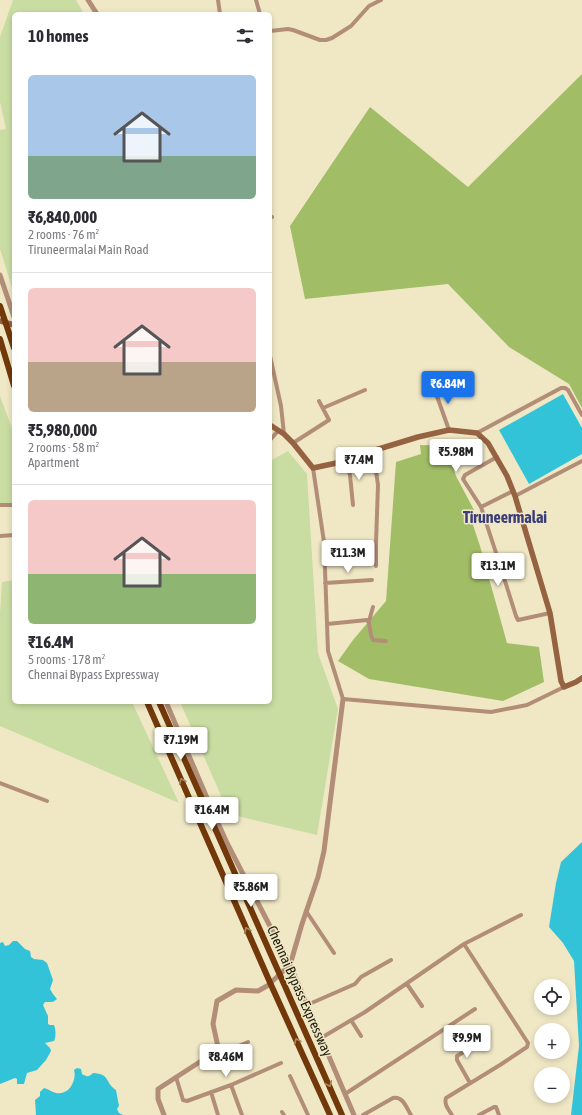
<!DOCTYPE html>
<meta charset="utf-8">
<style>
body{margin:0;font-family:"Asap Condensed",sans-serif;background:#f7f7f7;color:#2b2b33;height:100vh;display:flex;flex-direction:column;font-size:15px;white-space:nowrap}
*{box-sizing:border-box;margin:0}
p{font-size:13px;color:#7c7c81}
.icon{flex:none;width:22px;height:22px;fill:none;stroke:currentColor;stroke-width:2;stroke-linecap:round;stroke-linejoin:round}
.map{position:relative;flex:1;overflow:hidden}
.panel{position:absolute;left:12px;top:12px;width:260px;height:692px;display:flex;flex-direction:column;background:#fff;border-radius:6px;box-shadow:0 2px 6px #0003}
.panel>*{flex:none}
.controls{position:absolute;left:534px;top:979px;display:grid;gap:8px}
.controls a{display:grid;place-items:center;width:36px;height:36px;border-radius:50%;background:#fff;box-shadow:0 2px 6px #0003;font-size:20px}
.price{position:absolute;translate:-50% -34px;padding:0 9px;border-radius:4px;background:#fff;color:#222;font-size:13px;line-height:26px;filter:drop-shadow(0 1px 2px #0008)}
.price::after{content:'';position:absolute;left:50%;top:24px;width:12px;height:9px;margin-left:-6px;background:inherit;clip-path:polygon(0 0,100% 0,50% 100%)}
.price.current{background:#1a73e8;color:#fff}
ul{padding:0;list-style:none}
li{display:grid;align-content:center;gap:8px;height:212px;padding:0 16px}
li+li{border-top:1px solid #e1e1e2}
li span{display:grid;place-items:center;height:124px;border-radius:6px;color:#555}
li>.icon{margin-inline-start:auto}
span .icon{width:72px;height:72px;fill:#fffc;stroke-width:1}
li b{font-size:17px}
h2{display:flex;justify-content:space-between;align-items:center;height:48px;padding:0 16px;font-size:17px}
.map>svg:first-child{display:block}
</style>
<div class="map">
<svg width="582" height="1115" viewBox="0 0 582 1115">
<rect width="100%" height="100%" fill="#f0e8c5"/>
<path fill="#c9dda3" d="M13 0H76L84 14H14V294L0 249V130L6 129 0 102V37Z
M0 396 14 434V503H0Z
M288 451 307 474 318 653 338 709 317 835 229 814 180 702H270V461Z
M14 580V702H132L179 803 0 726V614L2 582Z"/>
<path fill="#a1bd65" d="M582 74V408L569 384 509 347 448 284 305 299 290 226 370 107 468 187Z
M420 445 452 446 450 458 456 476 474 510 472 522 480 546 507 643 539 647 544 682 503 701 369 679 338 661 353 640 386 601 396 462 421 454Z"/>
<path fill="#33c3d9" d="M563 394 582 428V454L529 484 499 430Z
M582 842V1115H571L579 1046 574 961 563 943 549 927 556 883 561 862Z
M13 941H17L25 949 30 951 31 957 34 959 43 960 47 963 53 980 50 989 53 994 57 999C53 1003 51 1002 45 1002L43 1005 48 1016V1024L50 1025H54C56 1030 56 1037 54 1041L45 1043 50 1048 51 1051 46 1060 37 1070 27 1073 24 1084H17V1079L15 1078 0 1084V943L3 942 5 946 9 945Z
M77 1068 81 1069 82 1074C87 1077 89 1077 93 1073 111 1074 104 1082 116 1090L119 1106 117 1109 119 1113 123 1115H36L35 1100 40 1096V1092L44 1088C48 1089 52 1092 56 1093 69 1096 77 1080 74 1070Z"/>
<g fill="none" stroke-linecap="round" stroke-linejoin="round">
<path stroke="#b28e78" stroke-width="4" d="M218 0 220 14
M256 0 260 14
M270 31 288 29 293 30 320 40H326L332 38 351 26 369 6 381 0
M270 218 272 217
M270 356 281 406 284 434
M433 385 449 430
M323 408 365 390
M477 433 561 388H565L568 390 582 415
M270 440 278 431
M293 443 329 420 319 401
M369 452 376 471 378 485 376 543V566
M497 457 465 475 463 479 481 507 499 562 516 616 518 620 550 613
M346 461 350 475 353 505
M313 468 324 542 328 651 343 699 491 712 527 705 564 687
M515 496 582 461
M0 505H14
M481 507 513 491
M0 536 14 535
M324 553 346 550 376 543
M325 583 372 580
M369 621 373 607
M327 624 367 620 369 623 371 635 373 640 386 641
M0 783 47 801
M306 911 334 953
M407 984 422 1006
M307 1005 355 984 361 977 391 960
M351 1020 361 1036
M321 1038 365 1012 464 944 521 915
M218 1047 222 1050 227 1051 248 1042
M290 1076 308 1115
M176 1077 183 1100 187 1101 231 1085 281 1063
M470 1083 457 1060V1056L484 1040
M231 1085 242 1115
M211 1092 218 1115
M345 1094 475 1009
M282 1112 284 1115
M363 1115 393 1098C403 1096 406 1107 411 1115
M452 1115C448 1109 444 1104 446 1098L500 1065 527 1047 528 1043 464 944
M479 1115 494 1107H496L499 1115"/>
<path stroke="#b28e78" stroke-width="5" d="M88 0 97 14
M0 275 14 317
M166 702 213 812 227 843 290 965 354 1115
M164 1115 158 1099V1089L212 1054 218 1047 213 1024 217 1001 236 990 258 991 267 986 290 965 302 924 318 877 324 851 343 699"/>
<path stroke="#966342" stroke-width="5.5" d="M0 321 14 325
M270 425 284 434 293 443 313 468 346 461 369 452 418 437 449 430 477 433 488 443 507 476 515 496 550 613 561 681 564 687 576 682 582 678"/>
<path stroke="#72380a" stroke-width="6" d="M0 306 14 348
M0 339 14 386
M147 702 272 987 330 1115
M159 702 342 1115"/>
</g>
<defs><path id="oneway-chevron" d="M-2-3.5L2.5 0L-2 3.5" fill="none" stroke-width="1.6" stroke-linecap="round" stroke-linejoin="round"/></defs>
<g stroke="#ab875e">
<use href="#oneway-chevron" transform="translate(182 781) rotate(-114)"/>
<use href="#oneway-chevron" transform="translate(247 930) rotate(-114)"/>
<use href="#oneway-chevron" transform="translate(297 1041) rotate(-114)"/>
<use href="#oneway-chevron" transform="translate(329 1084) rotate(66)"/>
</g>
<g text-anchor="middle" stroke-width="3" stroke-linejoin="round" paint-order="stroke">
<g font-size="14" fill="#201d10" stroke="#f0e8c5">
<text transform="translate(300 991) rotate(66)" y="5">Chennai Bypass Expressway</text>
</g>
<g font-size="16" font-weight="bold" fill="#3b3d79" stroke="#f0e8c5">
<text x="505" y="523">Tiruneermalai</text>
</g>
</g>
</svg>
<div class="controls">
<a><svg class="icon" aria-label="locate" viewBox="0 0 24 24"><circle cx="12" cy="12" r="6"/><path d="M12 2v4M12 18v4M2 12h4M18 12h4"/></svg></a>
<a>+</a>
<a>−</a>
</div>
<b class="price current" style="left:448px;top:405px">₹6.84M</b>
<b class="price" style="left:456px;top:473px">₹5.98M</b>
<b class="price" style="left:359px;top:481px">₹7.4M</b>
<b class="price" style="left:348px;top:574px">₹11.3M</b>
<b class="price" style="left:498px;top:587px">₹13.1M</b>
<b class="price" style="left:181px;top:761px">₹7.19M</b>
<b class="price" style="left:212px;top:831px">₹16.4M</b>
<b class="price" style="left:251px;top:908px">₹5.86M</b>
<b class="price" style="left:467px;top:1059px">₹9.9M</b>
<b class="price" style="left:226px;top:1078px">₹8.46M</b>
<section class="panel">
<h2>10 homes<svg class="icon" aria-label="filters" viewBox="0 0 24 24"><path d="M4 7h16M4 17h16"/><circle cx="9" cy="7" r="2"/><circle cx="15" cy="17" r="2"/></svg></h2>
<ul>
<li><span style="background:linear-gradient(#a9c7e8 65%,#7fa58c 0)"><svg class="icon" aria-label="home" viewBox="0 0 24 24"><path d="M3 11l9-7 9 7M6 9v11h12V9"/></svg></span><div><b>₹6,840,000</b><p>2 rooms · 76 m²</p><p>Tiruneermalai Main Road</p></div></li>
<li><span style="background:linear-gradient(#f6c9c9 60%,#b9a48a 0)"><svg class="icon" aria-label="home" viewBox="0 0 24 24"><path d="M3 11l9-7 9 7M6 9v11h12V9"/></svg></span><div><b>₹5,980,000</b><p>2 rooms · 58 m²</p><p>Apartment</p></div></li>
<li><span style="background:linear-gradient(#f6c9c9 60%,#8fb573 0)"><svg class="icon" aria-label="home" viewBox="0 0 24 24"><path d="M3 11l9-7 9 7M6 9v11h12V9"/></svg></span><div><b>₹16.4M</b><p>5 rooms · 178 m²</p><p>Chennai Bypass Expressway</p></div></li>
</ul>
</section>
</div>
